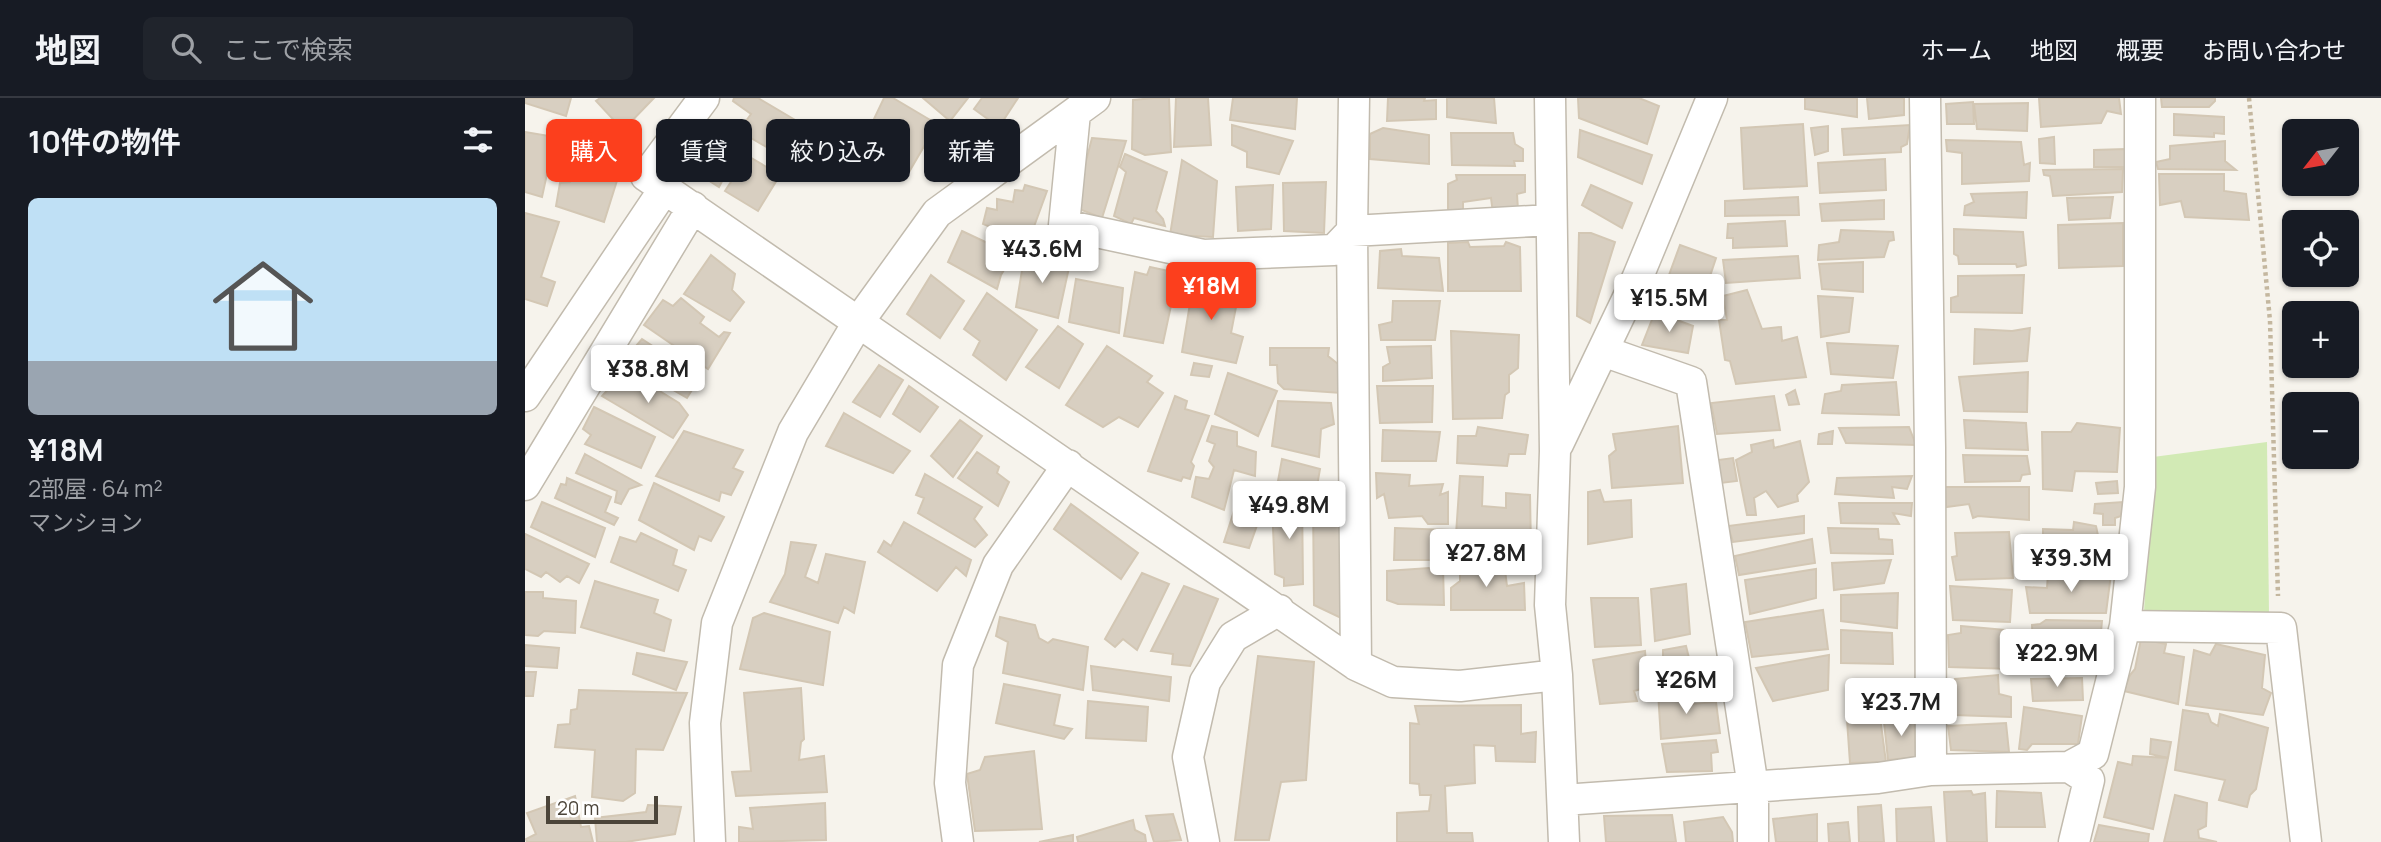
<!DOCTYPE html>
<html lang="ja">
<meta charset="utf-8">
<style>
body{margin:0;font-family:Manrope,"Noto Sans JP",sans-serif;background:#20242c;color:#f1f3f6;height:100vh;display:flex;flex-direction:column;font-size:26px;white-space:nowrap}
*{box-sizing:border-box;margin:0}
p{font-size:23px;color:#9ea1a6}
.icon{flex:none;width:38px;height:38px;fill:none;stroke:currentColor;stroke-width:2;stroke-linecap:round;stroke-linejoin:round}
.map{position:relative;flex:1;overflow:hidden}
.drawer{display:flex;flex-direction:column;background:#171b24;width:525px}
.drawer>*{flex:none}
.banner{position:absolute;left:21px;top:21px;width:665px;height:63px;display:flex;gap:14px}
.needle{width:46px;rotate:239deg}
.buttons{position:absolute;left:1757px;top:21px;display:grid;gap:14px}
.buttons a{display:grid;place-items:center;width:77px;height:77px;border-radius:10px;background:#171b24;box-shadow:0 2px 5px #0004;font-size:35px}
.scale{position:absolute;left:21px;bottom:18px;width:112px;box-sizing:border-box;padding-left:7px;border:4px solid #4b4439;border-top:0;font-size:19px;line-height:24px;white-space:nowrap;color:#4b4439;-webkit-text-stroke:5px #fff;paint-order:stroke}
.price{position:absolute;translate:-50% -60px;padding:0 16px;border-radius:7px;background:#fff;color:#222;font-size:23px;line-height:46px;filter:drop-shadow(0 2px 4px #0008)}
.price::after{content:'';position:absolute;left:50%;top:42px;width:21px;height:16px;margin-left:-10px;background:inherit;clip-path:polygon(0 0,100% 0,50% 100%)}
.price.on{background:#fc3f1d;color:#fff}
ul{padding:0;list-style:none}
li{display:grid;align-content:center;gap:14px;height:371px;padding:0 28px}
li span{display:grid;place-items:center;height:217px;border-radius:10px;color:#555}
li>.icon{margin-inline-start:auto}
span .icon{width:126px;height:126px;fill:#fffc;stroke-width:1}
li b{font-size:30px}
h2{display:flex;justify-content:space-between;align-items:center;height:84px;padding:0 28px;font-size:30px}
.chip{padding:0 24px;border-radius:10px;background:#171b24;box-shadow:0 2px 5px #0004;font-size:24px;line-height:63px}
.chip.on{background:#fc3f1d;color:#fff}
header{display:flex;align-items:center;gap:42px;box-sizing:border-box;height:98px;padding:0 35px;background:#171b24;border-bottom:2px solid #363941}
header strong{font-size:33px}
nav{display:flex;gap:38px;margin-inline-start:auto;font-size:24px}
.search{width:490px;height:63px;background:#20242c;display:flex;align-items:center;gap:18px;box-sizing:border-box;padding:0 24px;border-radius:10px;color:#9ea1a6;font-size:26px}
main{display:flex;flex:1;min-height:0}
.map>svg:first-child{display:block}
</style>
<header>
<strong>地図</strong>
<div class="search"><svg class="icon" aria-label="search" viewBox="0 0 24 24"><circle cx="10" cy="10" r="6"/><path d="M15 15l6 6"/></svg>ここで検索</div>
<nav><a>ホーム</a><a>地図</a><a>概要</a><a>お問い合わせ</a></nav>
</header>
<main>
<section class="drawer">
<h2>10件の物件<svg class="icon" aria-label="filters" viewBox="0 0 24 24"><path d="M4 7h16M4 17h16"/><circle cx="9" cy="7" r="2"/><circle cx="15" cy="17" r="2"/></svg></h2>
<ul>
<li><span style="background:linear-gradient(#bfe0f5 75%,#9aa5b1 0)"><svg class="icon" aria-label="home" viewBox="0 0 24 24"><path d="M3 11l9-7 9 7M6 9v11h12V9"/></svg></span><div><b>¥18M</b><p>2部屋 · 64 m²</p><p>マンション</p></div></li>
</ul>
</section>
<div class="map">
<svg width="1856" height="744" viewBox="0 0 1856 744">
<rect width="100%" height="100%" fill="#f6f3ec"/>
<path fill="#d2eab5" d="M1742 344 1744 515 1619 514 1628 359Z"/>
<path fill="#d8cfc1" stroke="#d3c7b4" stroke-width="2" d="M0 0H46L41 18 0 5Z
M75 0H129L98 32 71 3Z
M209 0H233L277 26 273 33 297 46 281 72 214 33 226 16 208 3Z
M359 0H368L412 26 384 74 337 46Z
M398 0H443L425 23Z
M457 0H493L474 29 449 11Z
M628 0H644L646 54 620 57 607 51 608 2Z
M651 0H683L686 47 649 49Z
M708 0H772L770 31 705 22Z
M863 0H900L899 3 911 2V21L862 23Z
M922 0H969L971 25 922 19Z
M1053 0H1114L1134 8 1122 46 1054 20Z
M1280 0H1332V19L1280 11Z
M1342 0H1379V17L1344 21Z
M1514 0H1594L1596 16 1582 13 1576 25 1516 29Z
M1636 0H1690V3L1684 9H1637Z
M1448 4 1449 26H1422L1421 6Z
M1503 5 1502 33 1452 31 1449 6Z
M1649 16 1699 19V36L1689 35V39L1649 37Z
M1278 26 1282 88 1219 91 1216 30Z
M707 27 768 43 754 76 722 69V54L707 47Z
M1385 27 1382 46 1376 49V54L1319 57 1317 31Z
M1303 28V53L1290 57 1286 30Z
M858 30 904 37V66L845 61V36Z
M1055 32 1127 57 1117 86 1053 59Z
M0 34 30 39 17 99 0 94Z
M186 34 215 49 194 89 164 70Z
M926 35H988L990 46 998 51V63H989L990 68 927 67Z
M1529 39 1530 66 1515 65 1514 41Z
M58 40 100 57 79 124 31 108 35 85 45 84Z
M567 40 601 43 577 120 549 109Z
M1421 42 1496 44 1499 67 1505 65 1504 83 1437 86V55L1422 53Z
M1700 43V63L1711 72 1633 71 1631 64 1645 61V48Z
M1600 51V69H1569V52Z
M600 56 642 74 631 113 638 121 640 128 609 120 606 126 589 118 601 74 595 69Z
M223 58 255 77 233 113 200 93Z
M1360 61 1361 92 1295 95 1293 65Z
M657 62 692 83 688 139 645 137Z
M1598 71 1597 94 1528 98 1525 78 1519 77 1518 72Z
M1634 76H1699V93L1721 96 1724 122 1660 119 1656 103 1635 107Z
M931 77H1000V94L992 96 993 112 968 115 966 100 938 104V118L923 119V86L932 82Z
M801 84 799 135 759 133 758 85Z
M500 87 522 93 503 145 458 126 462 110 472 112V101L488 104 490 92 498 93Z
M748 87 746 131 713 133 711 89Z
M1066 87 1107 105 1097 130 1057 107Z
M1502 94 1501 120 1439 117 1440 108 1449 104 1446 96Z
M1273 99 1274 117 1200 118V103Z
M1588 99 1585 120 1544 122 1542 100Z
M1359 102V121L1297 123 1295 106Z
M0 115 34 124 16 179 30 184 22 208 0 201Z
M1260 123 1262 148 1208 150V140H1202L1203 126Z
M1598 125V168L1534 170 1533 127Z
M1429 131 1498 134 1501 167 1492 169 1491 166H1434L1433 158 1429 156Z
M1316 132 1368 134 1369 142 1364 143 1359 159 1293 162 1294 147 1314 144Z
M437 133 488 157 476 177 472 191 423 164Z
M1054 135H1066L1090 144 1065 225 1052 218Z
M943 144 945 149 979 148 981 144 995 149 996 193H923V145Z
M1155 147 1191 160 1172 217 1133 207Z
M876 151 877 158 914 160 918 193 853 190 855 153Z
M500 154 545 165 533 220 491 209Z
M186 157 210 176 207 192 219 204 205 223 159 196Z
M1273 158 1275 180 1201 185 1198 162Z
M1338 164V194L1297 191 1294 166Z
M625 169 653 175 638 245 599 238 610 174 622 177Z
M671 169 682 173V185L707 193 701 204 711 209 706 235 718 239 711 265 657 254Z
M406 177 439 203 415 240 382 216Z
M1499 177 1497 215 1426 214V200L1433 198V178Z
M551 181 598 190 594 235 544 224Z
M1222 192 1237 231 1256 229 1257 243 1272 239 1281 279 1211 286 1205 263 1200 262 1194 222H1202L1198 198Z
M462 195 512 232 481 282 448 257 455 243 439 231Z
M1293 198 1328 200 1324 234 1296 239Z
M156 200 179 219 175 225 194 239 199 234 205 235 183 271 119 227 138 202 148 208Z
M868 203H915L910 242H856L854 227 867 224Z
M1130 214 1168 228 1163 255 1117 247Z
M533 228 558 246 534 290 501 269Z
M1505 230 1502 263 1449 266 1450 231 1487 233Z
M926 233 994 237 993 270 984 277V294L980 297 977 320 928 321Z
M117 241 175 279 162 300 98 263Z
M1302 245 1373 248 1368 280 1306 276Z
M582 248 627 278 622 284 638 295 613 329 594 319 578 329 541 307Z
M906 248 907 280 858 283V269L865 265 862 249Z
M745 250H804L803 258 813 266 816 295 759 291 753 285 752 267H745Z
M669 265 687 268 684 279 666 277Z
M354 267 378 282 355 319 328 304Z
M1503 274 1502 314 1439 313 1434 279Z
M703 275 752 293 733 338 690 316Z
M107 276 154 305 163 317 148 340 77 298 89 285 98 290Z
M1371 284 1374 317 1297 315 1300 296 1316 293 1317 287Z
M384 288 413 309 395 334 368 316Z
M852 288H908L907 324 855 325Z
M1270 292 1274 306 1264 307 1261 297Z
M650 298 662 303 660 311 684 318 666 364 669 368 665 381 658 379 656 383 623 373Z
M1249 298 1255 332 1192 336 1186 305Z
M753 303 806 305 809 326 796 331 794 359 747 348Z
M69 309 130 339 116 370 60 346 66 337 58 331Z
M319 315 385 353 368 375 301 348Z
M435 322 457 338 428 379 406 358Z
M1439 322 1501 325 1503 352 1441 350Z
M1552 325 1595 330 1592 374 1550 373 1547 393 1518 391 1517 334H1546Z
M687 328 712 334V348L731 354 730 378 709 372 699 412 667 399 671 379 684 381 689 369 684 363 690 346 682 343Z
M1153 328 1158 385 1087 390 1084 358 1091 352 1088 336Z
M953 329 1003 337 1000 356H984L982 368 932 365 933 338H951Z
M1384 329 1391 347 1321 345 1314 330Z
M858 332 915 334 911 363H857Z
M159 333 218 352 208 370 218 374 206 397 196 394 194 403 131 378Z
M1308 333 1307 346H1293L1294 336Z
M1248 342 1249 350 1275 343 1284 384 1272 397 1273 403 1253 409 1241 393 1229 400 1231 417H1222L1211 362 1227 354 1226 347Z
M452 354 474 369 472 375 484 384 473 408 433 380Z
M60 356 116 387 104 391 96 406 90 404 92 393 51 375Z
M1438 357 1502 358 1505 376 1497 377 1495 383 1440 384Z
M1208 360 1212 383 1196 385 1193 362Z
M757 361 795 371 791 394 753 383Z
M851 375 885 377 884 388 918 386 915 397 923 394V426H903L897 418 864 420 859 396 852 400Z
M400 376 457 409 449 421 462 437 450 449 393 415 399 400 391 397Z
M935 378 958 379 957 408 981 410V395L1005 397 1006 451H930Z
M1387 378 1382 391 1367 389 1369 400 1310 396 1312 380Z
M42 380 86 399 80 414 93 420 89 427 30 400 36 386 41 387Z
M1592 383 1593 395 1573 396 1571 385Z
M129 385 199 419 186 443 174 438 169 452 114 422Z
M717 388 742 399 724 450 699 444Z
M1420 389H1504V422L1453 418 1448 420 1444 406 1421 409Z
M1075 392 1079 404 1106 402 1107 439 1063 446V394Z
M777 400 778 486 759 488V480L750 476 747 407Z
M788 403 818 406 816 520 789 507Z
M17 404 80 430 70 459 6 429Z
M1598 404 1596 418 1590 420V427H1578V416L1569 415 1570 406Z
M1314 405H1387L1386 418 1368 415 1374 426 1316 425Z
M546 406 613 455 596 481 529 431Z
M1279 418V435L1208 444 1203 428Z
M379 424 446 462 441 478 431 469 412 493 353 454 359 443 366 448Z
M1549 424 1571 428 1575 447H1581L1580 471 1548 470 1545 459 1518 461V431L1548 432Z
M870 430 924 432 923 462H869Z
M1303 430 1353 431 1354 441 1367 442 1368 456 1306 455Z
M1484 434 1488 480 1431 482 1427 459 1432 458 1430 435Z
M116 435 152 452 148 467 161 472 153 493 86 464 95 439 111 444Z
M0 436 64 466 54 485 42 478 35 484 21 474 16 479 0 471Z
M1287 441 1290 465 1214 477 1210 458Z
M266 444 291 447 280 479 293 485 301 456 340 464 329 515 319 509 313 525 245 504 260 476Z
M1366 462 1359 485 1309 492 1307 465Z
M979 464 982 488 999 485 1000 512H926V490L935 483V466Z
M918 469 919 507 873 506 862 502V473Z
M1291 471V500L1225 516 1220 482Z
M617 475 644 486 612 552 598 541 590 549 580 541Z
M1523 476H1586L1581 515H1505L1501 489 1522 490Z
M70 483 133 502 129 515 146 522 139 553 56 529Z
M1161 486 1165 536 1130 543 1126 491Z
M659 488 693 501 665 568 647 566 648 556 626 553Z
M1425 488 1487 492 1485 524 1428 522Z
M0 494H18V500L51 503 50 535 19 533 13 538 0 537Z
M1373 495 1372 530 1316 523V497Z
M1066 500H1113L1116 547 1070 549Z
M1298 512 1303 551 1227 559 1220 524Z
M239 515 305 534 298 587 215 571 228 520Z
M475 519 510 527 514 540 523 545 528 541 563 549 558 592 478 575 483 544 471 538Z
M1521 522 1577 523 1572 576 1546 573 1547 562 1518 563 1516 547 1508 549 1507 527 1515 526Z
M1436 528 1480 532 1479 555 1492 559 1488 571 1424 569 1423 537 1436 535Z
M1316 532 1367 535 1368 566 1316 565Z
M1616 541 1641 546 1639 555 1659 559 1653 606 1599 593 1605 577 1610 571Z
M1691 546 1740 557 1737 590 1746 595 1738 617 1661 607 1669 552 1685 557Z
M0 547 34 550 32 570 0 568Z
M1161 548 1165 564 1138 562V552Z
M1120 553 1123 589 1109 593 1112 603 1075 606 1068 562Z
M112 555 162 564 151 592 108 576Z
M1304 557 1303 592 1248 603 1231 570Z
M733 558 789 564 781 682 756 684 744 742H710Z
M566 568 646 579 644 603 568 592Z
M0 574H11L8 598H0Z
M1473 577 1474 596 1486 599V619L1429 617 1430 581Z
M1557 580 1558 602 1508 603 1506 581Z
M479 586 535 597 529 627 547 631 539 641 471 625Z
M276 590 279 641 276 644 274 662 299 658 302 694 211 698 207 674 226 673 219 595Z
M54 592 162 595 138 652 111 651 110 695 98 703 67 699 70 652 30 649 33 627 45 626 46 612 52 611Z
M1133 594H1166L1167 606 1191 604 1195 635 1136 641Z
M563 603 623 609 621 643 561 640Z
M996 607V636L1011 634 1010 664 971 663 970 648 949 647 950 685 920 688 922 735H947L948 744H872V715L904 713 906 697H895L894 686 885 685V625L894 626 890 608Z
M1499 609 1557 618 1553 646H1507L1502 652 1494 651Z
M1658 612 1683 616 1686 624 1693 628 1695 616 1743 630 1731 691 1725 697 1722 709 1694 702 1700 682 1650 672Z
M1389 617 1391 659 1363 662 1359 624Z
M1355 619 1361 664 1325 665 1322 622Z
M1481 625 1484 654 1426 652 1423 628Z
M1626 641 1646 644 1643 660 1625 656Z
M1191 642 1193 654 1186 655 1187 673 1142 674 1137 646Z
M509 653 517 731 450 733 442 676 455 672 460 659Z
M1608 658 1643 660 1628 731 1579 719 1593 664 1607 667Z
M1446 693 1448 697 1460 695 1462 744H1422L1419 694Z
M1472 693 1516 695 1520 729H1471Z
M1650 697 1682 705 1681 728 1673 732 1674 740 1692 744H1639Z
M50 698 56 729 64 728 68 744H2L1 741 11 736 2 715Z
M300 705 301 742 214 744V729L228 731 225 710Z
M123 707 156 709 150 736 101 744H72L70 720 121 714Z
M1356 707 1359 744H1334L1333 709Z
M1406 709 1409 744H1372L1371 711Z
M648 716 656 742 629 744 621 718Z
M1292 716V744H1251L1248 721Z
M1147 717 1151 744H1081L1079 718Z
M1198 719 1207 734 1208 744H1161L1159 724Z
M608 722 610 732 620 737 621 744H553L552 739Z
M1323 724 1325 744H1304L1303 726Z
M1574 727 1624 736 1623 744H1569Z
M548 737V744H514Z"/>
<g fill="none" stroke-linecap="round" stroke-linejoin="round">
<defs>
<path id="minor" d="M179 0 121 78 831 567 868 584 935 588 1032 577
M829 0 827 133 831 567
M1025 0 1030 353 1025 507 1032 577 1039 744
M1615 0V389L1600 528 1756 530 1781 744
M550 15 539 127 678 157 809 152 827 133 1026 122
M1078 253 1166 284 1228 689V744
M0 298 140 90
M1033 346 1112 181 1187 0
M0 387 168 109
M1544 669 1568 656 1600 528
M1406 672 1544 669 1564 682 1549 744
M1038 702 1353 680 1406 672 1405 349 1400 0
M185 744 180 625 192 525 268 334 334 223 412 115 570 0
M433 744 425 685 433 567 473 467 543 367
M679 744 663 659 680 584 708 539 754 512"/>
</defs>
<use href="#minor" stroke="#c2bbae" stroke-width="33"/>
<path stroke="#c4b79f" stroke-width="4.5" stroke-dasharray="3.5 3.5" stroke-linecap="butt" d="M1724 0 1745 223 1753 498"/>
<use href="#minor" stroke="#fff" stroke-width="30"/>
</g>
</svg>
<div class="buttons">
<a><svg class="needle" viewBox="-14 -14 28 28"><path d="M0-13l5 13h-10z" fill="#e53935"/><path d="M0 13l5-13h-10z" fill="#9ea1a6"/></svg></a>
<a><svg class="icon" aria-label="locate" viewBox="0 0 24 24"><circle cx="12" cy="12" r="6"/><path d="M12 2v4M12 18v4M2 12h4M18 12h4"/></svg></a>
<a>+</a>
<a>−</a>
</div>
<div class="scale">20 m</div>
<b class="price" style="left:517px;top:187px">¥43.6M</b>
<b class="price on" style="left:686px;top:224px">¥18M</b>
<b class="price" style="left:1144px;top:236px">¥15.5M</b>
<b class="price" style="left:123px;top:307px">¥38.8M</b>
<b class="price" style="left:764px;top:443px">¥49.8M</b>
<b class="price" style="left:961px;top:491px">¥27.8M</b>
<b class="price" style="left:1546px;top:496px">¥39.3M</b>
<b class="price" style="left:1532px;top:591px">¥22.9M</b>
<b class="price" style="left:1161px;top:618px">¥26M</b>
<b class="price" style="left:1376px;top:640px">¥23.7M</b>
<div class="banner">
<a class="chip on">購入</a>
<a class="chip">賃貸</a>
<a class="chip">絞り込み</a>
<a class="chip">新着</a>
</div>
</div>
</main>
